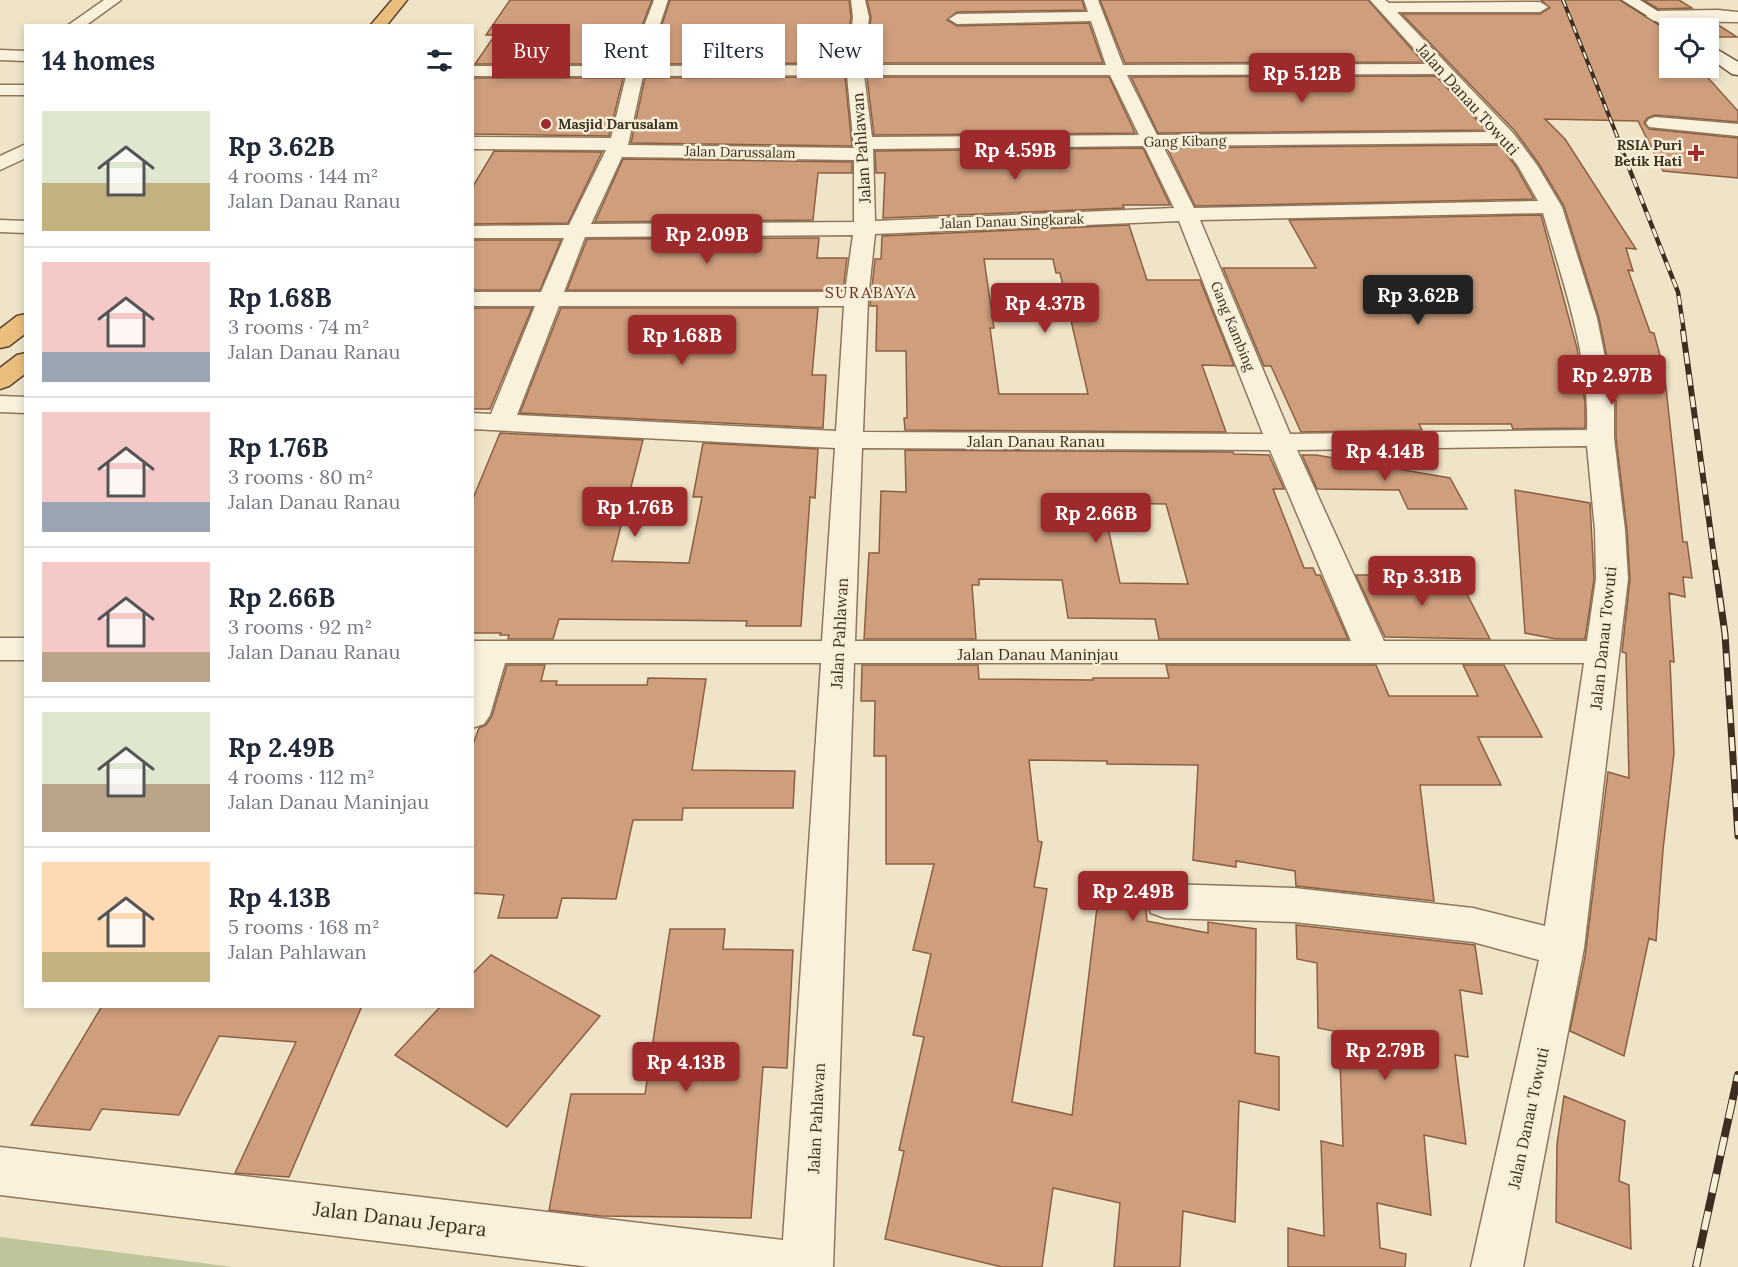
<!DOCTYPE html>
<meta charset="utf-8">
<style>
body{margin:0;font-family:Lora,serif;background:#f6f6f7;color:#1f2937;height:100vh;display:flex;flex-direction:column;font-size:22px;white-space:nowrap}
*{box-sizing:border-box;margin:0}
p{font-size:20px;color:#747a83}
.icon{flex:none;width:33px;height:33px;fill:none;stroke:currentColor;stroke-width:2;stroke-linecap:round;stroke-linejoin:round}
.map{position:relative;flex:1;overflow:hidden}
.side{position:absolute;left:24px;top:24px;width:450px;height:984px;display:flex;flex-direction:column;background:#fff;border-radius:0px;box-shadow:0 3px 9px #0003}
.side>*{flex:none}
.hud{position:absolute;left:492px;top:24px;width:570px;height:54px;display:flex;gap:12px}
.fabs{position:absolute;left:1659px;top:18px;display:grid;gap:12px}
.fabs a{display:grid;place-items:center;width:60px;height:60px;border-radius:0px;background:#fff;box-shadow:0 3px 9px #0003;font-size:30px}
.price{position:absolute;translate:-50% -51px;padding:0 14px;border-radius:6px;background:#9e2a2b;color:#fff;font-size:20px;line-height:39px;filter:drop-shadow(0 2px 3px #0008)}
.price::after{content:'';position:absolute;left:50%;top:36px;width:18px;height:14px;margin-left:-9px;background:inherit;clip-path:polygon(0 0,100% 0,50% 100%)}
.price.selected{background:#222;color:#fff}
ul{padding:0;list-style:none}
li{display:flex;align-items:center;gap:18px;height:150px;padding:0 18px}
li+li{border-top:2px solid #e0e1e3}
li span{display:grid;place-items:center;flex:none;width:168px;height:120px;border-radius:0px;color:#555}
li>.icon{margin-inline-start:auto}
span .icon{width:72px;height:72px;fill:#fffc;stroke-width:1}
li b{font-size:26px}
h2{display:flex;justify-content:space-between;align-items:center;height:72px;padding:0 18px;font-size:26px}
.chip{padding:0 21px;border-radius:0px;background:#fff;box-shadow:0 3px 9px #0003;font-size:21px;line-height:54px}
.chip.selected{background:#9e2a2b;color:#fff}
.map>svg:first-child{display:block}
</style>
<div class="map">
<svg width="1738" height="1267" viewBox="0 0 1738 1267">
<rect width="100%" height="100%" fill="#f0e4c8"/>
<path fill="#bfc49a" d="M0 1237 233 1267H0Z"/>
<path fill="#cf9f7d" stroke="#8d5f41" stroke-width="1.5" fill-rule="evenodd" d="M510 0H652L627 64H475L495 35H486Z
M670 0H849L851 17 845 63 649 64Z
M867 0H1082L1085 10 957 12 947 20 957 26 1089 23 1103 63H866L871 17Z
M1100 0H1368L1423 62 1125 63Z
M1541 0H1620L1670 32V68H1708V63L1714 69H1700L1738 111V122L1655 115 1647 118 1644 123 1649 129 1738 138V178L1663 171 1638 121 1545 119 1565 139 1636 249 1626 248 1633 271 1628 270 1650 332 1654 333 1664 370 1683 542H1687L1692 578 1683 577 1685 597 1669 593 1674 662 1670 661 1674 753 1663 850 1656 941 1649 938 1624 1056 1570 1031 1585 957 1608 772 1629 778 1626 653 1622 652 1630 579 1627 530 1616 438V402L1599 318 1564 206 1539 164 1515 131 1402 14H1540L1550 8Z
M1644 0H1679L1692 8 1658 9Z
M1682 24H1717L1737 37H1708V28H1687Z
M1436 76 1486 130 1158 133 1131 77Z
M845 77 852 146 631 143 645 78Z
M867 77H1109L1135 133 874 135Z
M472 78H623L609 136 472 134Z
M1500 145 1516 167 1534 199 1195 206 1167 148Z
M1143 148 1170 205H1123L1124 208 883 218 885 173H876L875 151Z
M494 151 602 152 568 223 472 224V188Z
M623 159 852 162V173H818L813 220 595 222Z
M1541 215 1577 348 1585 403V428L1513 429 1511 424H1419L1422 430 1301 432 1271 366H1264L1223 268H1316L1289 220Z
M1129 225 1147 280H1200L1234 366 1202 365 1226 432 905 430 904 418H907L906 351H876L877 306H870L875 259H881L882 236ZM984 259H1053L1056 273H1060L1088 394H999L990 328H994Z
M811 238H819L817 258H847L843 290H567L587 239Z
M472 240H561L540 290H472Z
M472 308H532L490 409H472Z
M561 308H818L812 375H826L823 428 520 413Z
M500 433 643 440 612 561 689 563 702 497H693L703 443 818 449 815 498 810 497 801 626H746L747 621 559 619 553 639H508L509 635H500L501 633H472V501Z
M905 450 1233 452 1234 454 1269 455 1284 489H1273L1304 568H1313L1316 575H1320L1348 639H1159L1155 619 1068 618 1062 580 979 579V585H972L976 639H864L869 553H879L881 491 906 492ZM1108 503 1166 504 1188 584 1120 583 1103 505H1109Z
M1302 455H1316L1450 478 1467 509H1408L1399 490 1317 489Z
M1515 490 1590 503 1594 579 1585 639H1556L1525 633Z
M1356 575H1457L1490 639 1385 637Z
M507 665H545L541 681H557L556 685H647L648 678 706 679 692 770 795 771 793 808H683L682 820H633L616 899 562 898 557 918H498L504 895 472 893V747L479 728 486 725 492 716Z
M862 665H978L979 679 1093 680V678H1169L1166 665H1376L1389 696H1478L1463 665H1504L1542 737H1478L1501 785H1420L1434 901 1296 886 1295 871 1236 861V867L1193 860 1198 765 1107 764V761L1029 760 1038 841 1042 842 1034 887 1047 889 1012 1102 1072 1115 1098 899 1146 908 1147 921 1208 933V922L1256 929 1255 1053 1279 1057V1110L1239 1101 1235 1222 1183 1211 1180 1267H1114L1120 1203 1053 1188 1042 1267H1002L885 1239 904 1151 899 1150 924 1037 913 1035 931 954 913 950 934 864H886V756H874L875 701H861Z
M1296 925 1475 945 1482 994 1460 990 1468 1057 1455 1055 1466 1144 1424 1135 1431 1215 1377 1203 1380 1248 1406 1254 1405 1267H1288V1228L1324 1236 1321 1141 1343 1146 1339 1032 1318 1028 1317 963 1297 959Z
M670 929H725L723 949 793 950 787 1068 763 1067 751 1218 601 1216 549 1210 571 1094H645Z
M491 955 600 1016 507 1127 395 1055 441 1006H472V974Z
M102 1006H362L289 1177 235 1173 296 1042 219 1036 179 1115 102 1109 90 1130 31 1125Z
M1564 1096 1625 1121 1619 1181 1629 1185 1631 1249 1556 1222 1557 1144Z"/>
<g fill="none" stroke-linecap="round" stroke-linejoin="round">
<defs>
<path id="minor" d="M104 0H121L85 26H67Z
M654 0H668L646 66 847 65 853 17 851 0H865L869 17 864 65H1106L1091 21 957 24 949 19 957 14 1088 12 1084 0H1098L1123 65 1428 64 1370 0H1385L1389 3 1540 2 1548 7 1540 12H1397L1513 133 1537 165 1562 207 1597 318 1614 402V438L1625 530 1628 579 1584 948 1523 1267H1471L1539 960 1473 942 1294 922 1165 918 1151 913 1145 901 1151 889 1165 884 1294 888 1473 908 1545 926 1584 663H854L833 1267H590L0 1195V1147L783 1240 821 663H505L490 715 484 724 472 728V641H822L835 448 472 429V413L491 414 535 306H472V292H541L564 238H472V226L569 225 606 150 472 149V137L611 138 626 76H472V66H629ZM1437 74 1491 132 1157 135 1127 75ZM847 75 854 148 628 145 643 76ZM864 75H1110L1139 135 872 137ZM1501 143 1518 166 1538 201 1194 208 1163 146ZM1144 146 1174 208 875 221 873 149ZM622 157 854 160V222L591 224ZM1543 213C1563 283 1590 357 1587 430L1290 434 1200 220ZM1179 221 1263 434 863 432 868 299 875 234ZM853 235 845 292H564L585 237ZM559 306H844L836 431 517 415ZM1587 446 1595 530 1596 579 1587 641H1384L1297 450ZM862 448 1270 450 1351 641H855Z
M1718 10 1738 12V22L1654 21 1646 16 1654 11Z
M0 50 26 51V61L0 60Z
M0 85H26V95H0Z
M1655 117 1738 124V136L1649 127 1646 123 1649 119Z
M26 144V158L0 170V156Z
M0 220 26 221V233L0 232Z
M0 396 26 397V413L0 412Z
M0 638H26V660H0Z"/>
<path id="secondary" d="M1622 0H1640L1685 28 1670 30Z
M1708 44 1738 62V75L1732 74 1708 57Z"/>
<path id="trunk" d="M392 0H407L386 26H370Z
M26 314V333L9 346 0 348V329L17 316Z
M26 353V373L9 386 0 389V368L17 355Z"/>
</defs>
<use href="#minor" stroke="#8d765c" stroke-width="3"/>
<use href="#secondary" stroke="#6f573f" stroke-width="3"/>
<use href="#trunk" stroke="#5b4430" stroke-width="3"/>
<use href="#minor" fill="#faf1dc" fill-rule="evenodd"/>
<use href="#secondary" fill="#faf1dc" fill-rule="evenodd"/>
<use href="#trunk" fill="#eabe7c" fill-rule="evenodd"/>
<defs>
<path id="rail-far4" d="M1563 0 1621 146"/>
<path id="rail-far3" d="M1620 145 1678 292 1684 332"/>
<path id="rail-far2" d="M1683 331 1716 571"/>
<path id="rail-far1" d="M1716 570 1725 634 1738 836"/>
<path id="rail" d="M1696 1267 1738 1075"/>
</defs>
<use href="#rail-far4" stroke="#3d2e20" stroke-width="4"/>
<use href="#rail-far3" stroke="#3d2e20" stroke-width="4.5"/>
<use href="#rail-far2" stroke="#3d2e20" stroke-width="6"/>
<use href="#rail-far1" stroke="#3d2e20" stroke-width="7"/>
<use href="#rail" stroke="#3d2e20" stroke-width="8"/>
<use href="#rail-far4" stroke="#f7eed8" stroke-width="2" stroke-dasharray="7" stroke-linecap="butt"/>
<use href="#rail-far3" stroke="#f7eed8" stroke-width="3" stroke-dasharray="9" stroke-linecap="butt"/>
<use href="#rail-far2" stroke="#f7eed8" stroke-width="4" stroke-dasharray="11" stroke-linecap="butt"/>
<use href="#rail-far1" stroke="#f7eed8" stroke-width="4.5" stroke-dasharray="14" stroke-linecap="butt"/>
<use href="#rail" stroke="#f7eed8" stroke-width="6" stroke-dasharray="19" stroke-linecap="butt"/>
</g>
<g fill="#9e2a2b" stroke="#f7eed8" stroke-width="2">
<circle cx="546" cy="124" r="6"/>
<path d="M1693 144h6v6h6v6h-6v6h-6v-6h-6v-6h6z"/>
</g>
<g text-anchor="middle" stroke-width="5" stroke-linejoin="round" paint-order="stroke">
<g font-size="14" font-weight="bold" fill="#3d2e20" stroke="#f7eed8" text-anchor="start">
<text x="558" y="129">Masjid Darusalam</text>
<text x="1682" y="150" text-anchor="end">RSIA Puri<tspan x="1682" dy="16">Betik Hati</tspan></text>
</g>
<g font-size="14" fill="#3d2e20" stroke="#f7eed8">
<text transform="translate(1185 141) rotate(-1)" y="5">Gang Kibang</text>
<text transform="translate(740 152) rotate(1)" y="5">Jalan Darussalam</text>
<text transform="translate(1012 221) rotate(-2)" y="5">Jalan Danau Singkarak</text>
<text transform="translate(1233 326) rotate(68)" y="5">Gang Kambing</text>
</g>
<g font-size="16" fill="#3d2e20" stroke="#f7eed8">
<text transform="translate(1468 99) rotate(48)" y="6">Jalan Danau Towuti</text>
<text transform="translate(861 148) rotate(-94)" y="6">Jalan Pahlawan</text>
<text x="1036" y="447">Jalan Danau Ranau</text>
<text transform="translate(839 633) rotate(-87)" y="6">Jalan Pahlawan</text>
<text transform="translate(1603 638) rotate(-84)" y="6">Jalan Danau Towuti</text>
<text x="1038" y="660">Jalan Danau Maninjau</text>
<text transform="translate(816 1118) rotate(-87)" y="6">Jalan Pahlawan</text>
<text transform="translate(1528 1118) rotate(-78)" y="6">Jalan Danau Towuti</text>
</g>
<g font-size="16" letter-spacing="1.5" fill="#6b2e1e" stroke="#f7eed8">
<text x="871" y="298">SURABAYA</text>
</g>
<g font-size="20" fill="#3d2e20" stroke="#f7eed8">
<text transform="translate(400 1219) rotate(7)" y="7">Jalan Danau Jepara</text>
</g>
</g>
</svg>
<div class="fabs">
<a><svg class="icon" aria-label="locate" viewBox="0 0 24 24"><circle cx="12" cy="12" r="6"/><path d="M12 2v4M12 18v4M2 12h4M18 12h4"/></svg></a>
</div>
<b class="price" style="left:1302px;top:104px">Rp 5.12B</b>
<b class="price" style="left:1015px;top:181px">Rp 4.59B</b>
<b class="price" style="left:707px;top:265px">Rp 2.09B</b>
<b class="price selected" style="left:1418px;top:326px">Rp 3.62B</b>
<b class="price" style="left:1045px;top:334px">Rp 4.37B</b>
<b class="price" style="left:682px;top:366px">Rp 1.68B</b>
<b class="price" style="left:1612px;top:406px">Rp 2.97B</b>
<b class="price" style="left:1385px;top:482px">Rp 4.14B</b>
<b class="price" style="left:635px;top:538px">Rp 1.76B</b>
<b class="price" style="left:1096px;top:544px">Rp 2.66B</b>
<b class="price" style="left:1422px;top:607px">Rp 3.31B</b>
<b class="price" style="left:1133px;top:922px">Rp 2.49B</b>
<b class="price" style="left:1385px;top:1081px">Rp 2.79B</b>
<b class="price" style="left:686px;top:1093px">Rp 4.13B</b>
<div class="hud">
<a class="chip selected">Buy</a>
<a class="chip">Rent</a>
<a class="chip">Filters</a>
<a class="chip">New</a>
</div>
<section class="side">
<h2>14 homes<svg class="icon" aria-label="filters" viewBox="0 0 24 24"><path d="M4 7h16M4 17h16"/><circle cx="9" cy="7" r="2"/><circle cx="15" cy="17" r="2"/></svg></h2>
<ul>
<li><span style="background:linear-gradient(#dfe7d0 60%,#c2b280 0)"><svg class="icon" aria-label="home" viewBox="0 0 24 24"><path d="M3 11l9-7 9 7M6 9v11h12V9"/></svg></span><div><b>Rp 3.62B</b><p>4 rooms · 144 m²</p><p>Jalan Danau Ranau</p></div></li>
<li><span style="background:linear-gradient(#f6c9c9 75%,#9aa5b1 0)"><svg class="icon" aria-label="home" viewBox="0 0 24 24"><path d="M3 11l9-7 9 7M6 9v11h12V9"/></svg></span><div><b>Rp 1.68B</b><p>3 rooms · 74 m²</p><p>Jalan Danau Ranau</p></div></li>
<li><span style="background:linear-gradient(#f6c9c9 75%,#9aa5b1 0)"><svg class="icon" aria-label="home" viewBox="0 0 24 24"><path d="M3 11l9-7 9 7M6 9v11h12V9"/></svg></span><div><b>Rp 1.76B</b><p>3 rooms · 80 m²</p><p>Jalan Danau Ranau</p></div></li>
<li><span style="background:linear-gradient(#f6c9c9 75%,#b9a48a 0)"><svg class="icon" aria-label="home" viewBox="0 0 24 24"><path d="M3 11l9-7 9 7M6 9v11h12V9"/></svg></span><div><b>Rp 2.66B</b><p>3 rooms · 92 m²</p><p>Jalan Danau Ranau</p></div></li>
<li><span style="background:linear-gradient(#dfe7d0 60%,#b9a48a 0)"><svg class="icon" aria-label="home" viewBox="0 0 24 24"><path d="M3 11l9-7 9 7M6 9v11h12V9"/></svg></span><div><b>Rp 2.49B</b><p>4 rooms · 112 m²</p><p>Jalan Danau Maninjau</p></div></li>
<li><span style="background:linear-gradient(#ffd9b3 75%,#c2b280 0)"><svg class="icon" aria-label="home" viewBox="0 0 24 24"><path d="M3 11l9-7 9 7M6 9v11h12V9"/></svg></span><div><b>Rp 4.13B</b><p>5 rooms · 168 m²</p><p>Jalan Pahlawan</p></div></li>
</ul>
</section>
</div>
